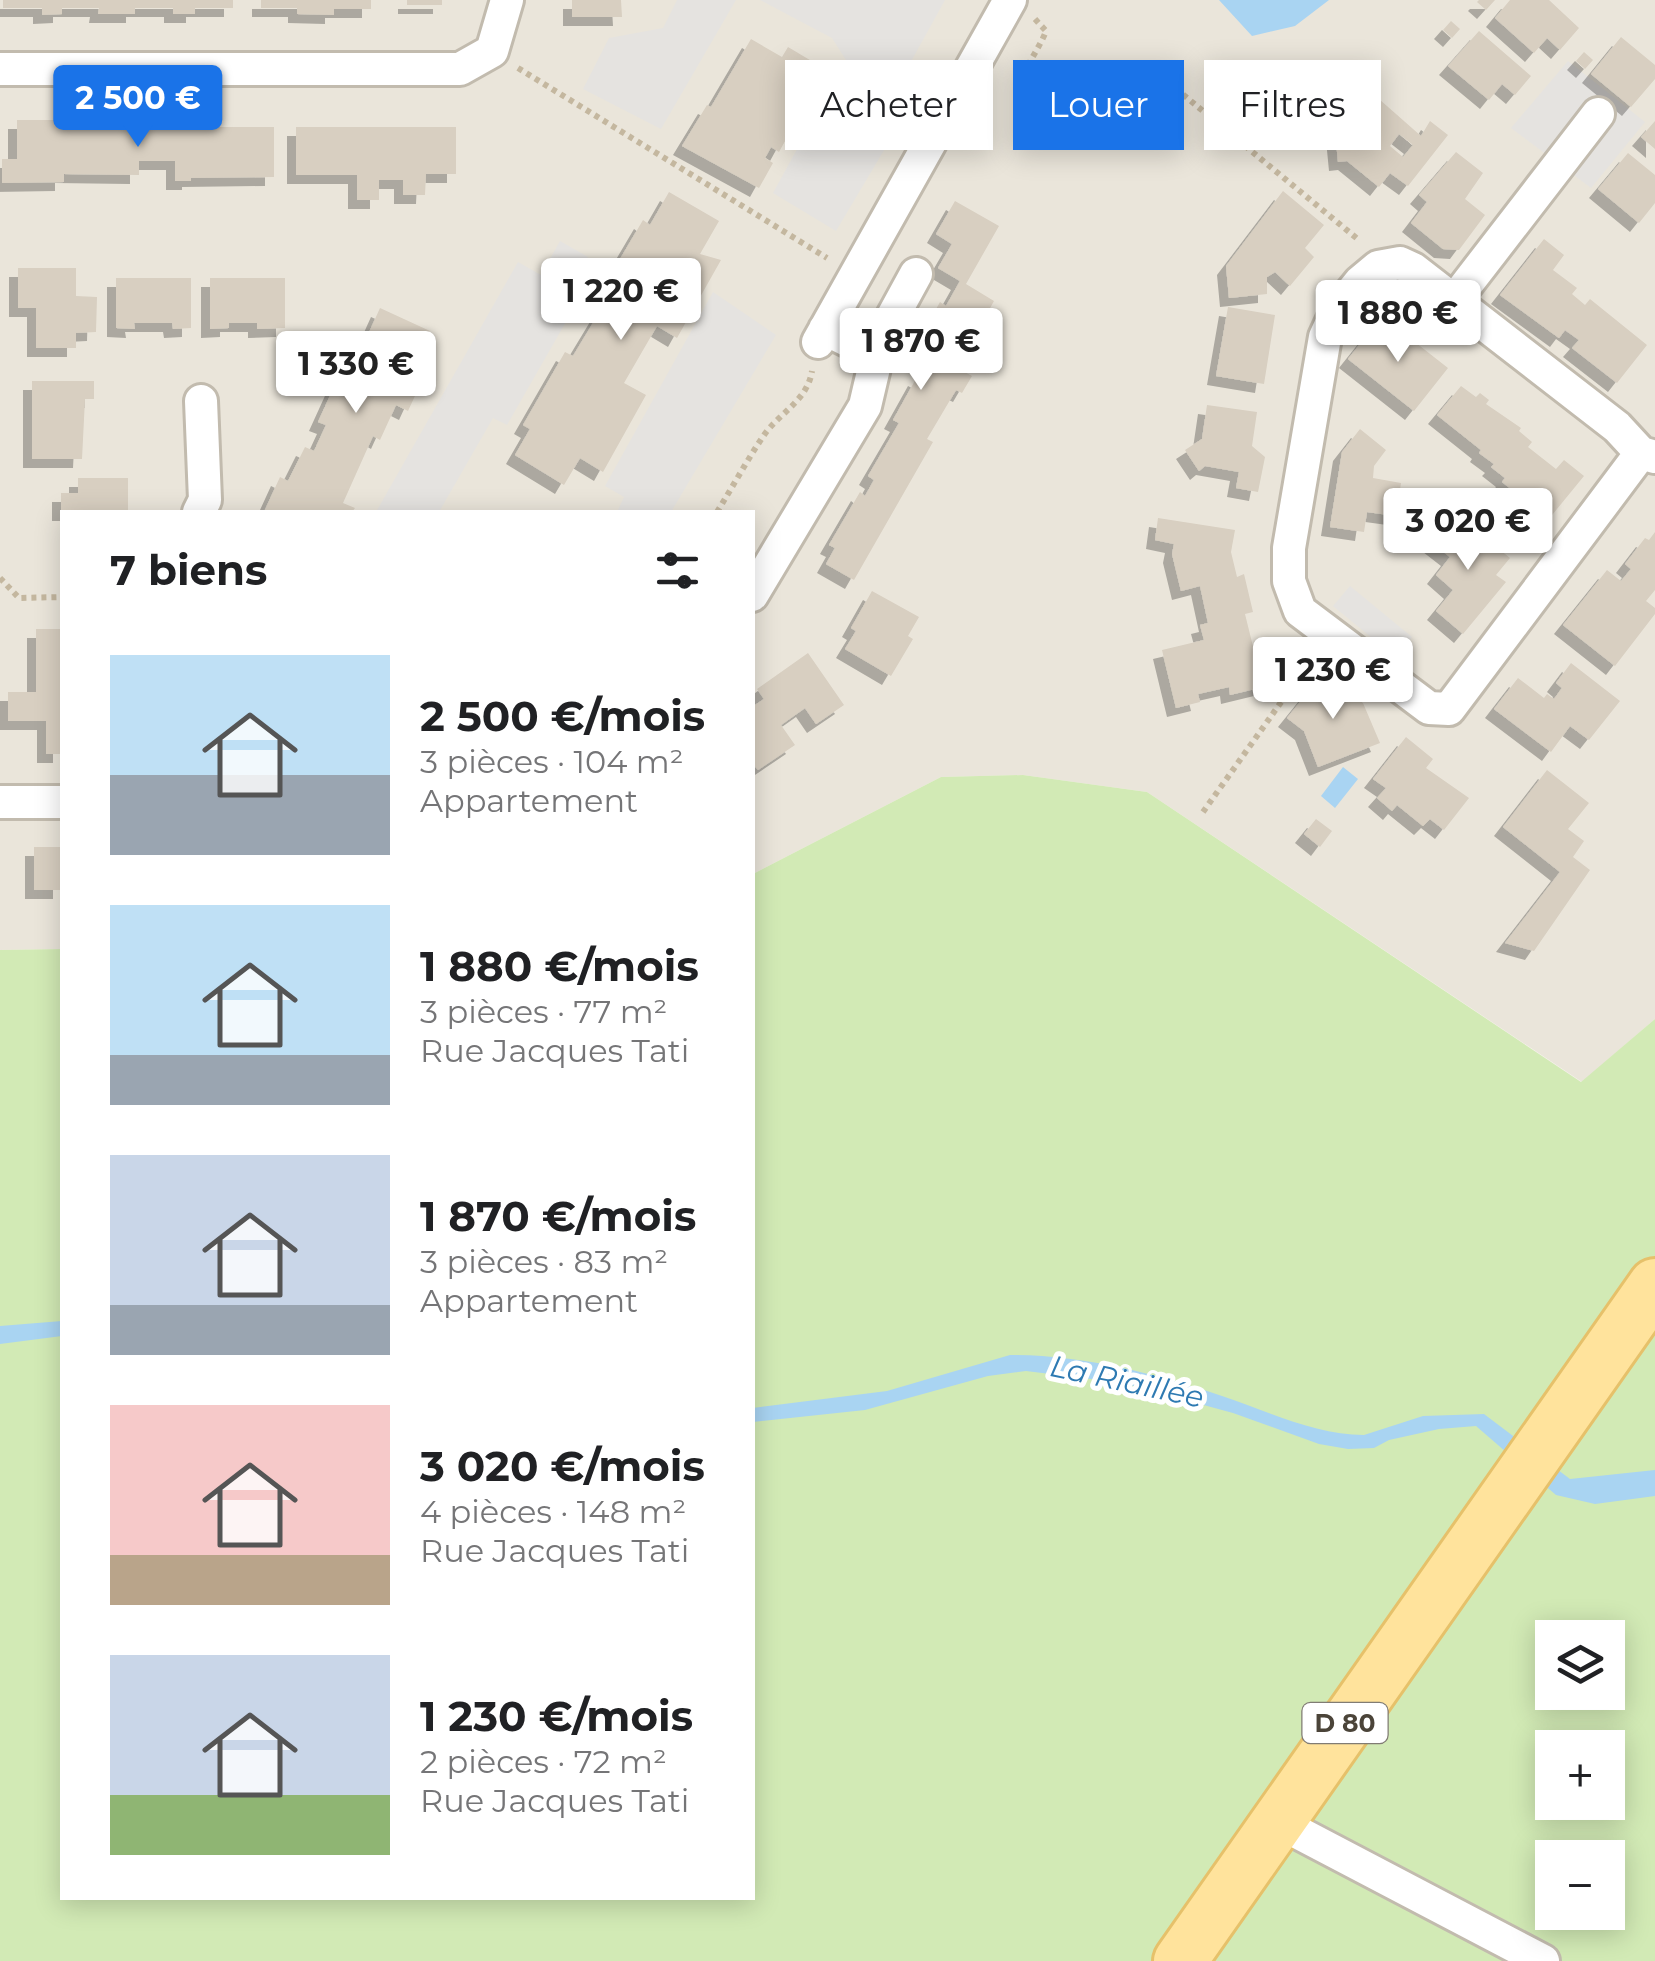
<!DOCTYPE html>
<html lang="fr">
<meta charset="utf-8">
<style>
body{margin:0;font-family:Montserrat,sans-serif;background:#f2f2f2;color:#202124;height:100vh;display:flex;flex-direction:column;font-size:38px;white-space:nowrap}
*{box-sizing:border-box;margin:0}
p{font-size:32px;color:#757577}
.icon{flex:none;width:55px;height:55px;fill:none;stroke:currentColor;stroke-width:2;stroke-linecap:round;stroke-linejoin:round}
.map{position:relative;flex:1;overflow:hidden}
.panel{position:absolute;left:60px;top:510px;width:695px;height:1390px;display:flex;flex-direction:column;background:#fff;border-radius:0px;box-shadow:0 5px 25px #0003}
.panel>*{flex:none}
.guide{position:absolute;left:785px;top:60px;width:720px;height:90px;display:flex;gap:20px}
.fabs{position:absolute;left:1535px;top:1620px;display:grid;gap:20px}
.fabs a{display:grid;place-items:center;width:90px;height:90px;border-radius:0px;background:#fff;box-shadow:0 5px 25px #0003;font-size:50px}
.price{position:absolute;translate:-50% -85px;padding:0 22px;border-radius:10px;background:#fff;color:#222;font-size:32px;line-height:65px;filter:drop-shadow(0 2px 5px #0008)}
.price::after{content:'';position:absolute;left:50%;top:60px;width:30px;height:22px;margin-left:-15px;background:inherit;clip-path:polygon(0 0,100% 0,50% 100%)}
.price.on{background:#1a73e8;color:#fff}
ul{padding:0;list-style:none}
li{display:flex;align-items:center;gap:30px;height:250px;padding:0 50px}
li span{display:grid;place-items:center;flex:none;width:280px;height:200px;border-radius:0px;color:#555}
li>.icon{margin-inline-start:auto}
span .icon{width:120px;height:120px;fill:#fffc;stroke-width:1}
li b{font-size:42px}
h2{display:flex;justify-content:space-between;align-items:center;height:120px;padding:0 50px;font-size:42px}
.chip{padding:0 35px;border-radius:0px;background:#fff;box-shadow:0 5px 25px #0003;font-size:35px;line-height:90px}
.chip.on{background:#1a73e8;color:#fff}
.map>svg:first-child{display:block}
</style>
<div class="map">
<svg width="1655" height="1961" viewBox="0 0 1655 1961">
<defs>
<filter id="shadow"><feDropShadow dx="-9" dy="9" stdDeviation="0" flood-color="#0004"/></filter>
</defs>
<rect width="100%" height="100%" fill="#f6f3ec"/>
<path fill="#eae5da" d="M0 0H1655V1019L1582 1082 1147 792 1023 775 941 777 753 874 752 512H62V949L0 950Z"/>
<path fill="#d2eab5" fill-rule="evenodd" d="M1023 775 1147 792 1581 1082 1655 1019V1961H0V950L62 949V1898H752L753 874 941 777ZM1552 1638H1608V1692H1552ZM1552 1748H1608V1802H1552ZM1552 1858H1608V1912H1552Z"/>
<path fill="#e5e3e0" d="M677 0H736L661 129 583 89 609 38 663 28Z
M760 0H945L898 85 915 98 836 231 773 193 846 60 832 38Z
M1568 61 1645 122 1591 188 1511 128Z
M560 241 588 257 574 278 587 285 507 425 493 418 439 512H376L518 262 541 275Z
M713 292 776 335 671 512H617L624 497 605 486Z
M1350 586 1412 637 1395 657 1333 606Z"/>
<path fill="#a9d4f2" d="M1219 0H1329L1295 26 1252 36Z
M1343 767 1358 779 1335 808 1321 796Z
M62 1321V1336L0 1344V1326Z
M1010 1355C1083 1355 1153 1373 1222 1396 1267 1411 1316 1435 1364 1435L1423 1416 1484 1414 1570 1479 1655 1470V1496L1595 1504 1556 1495 1476 1426 1439 1429 1389 1440 1374 1448 1348 1449 1319 1444 1233 1413 1123 1383 1026 1371 988 1376 865 1410 753 1422V1408L887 1391Z"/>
<path fill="#d8cfc1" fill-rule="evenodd" filter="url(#shadow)" d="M3 0H233V8H195V14H173V8H135V14H98L99 8H62V14L42 15V8H3Z
M261 0H371V9H334V15L297 14V8H261Z
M407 0H442V5H407Z
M572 0H621L622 17H572Z
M1479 0H1495L1486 10 1477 2Z
M1510 0H1549L1579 28 1560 50 1547 38 1534 53 1495 18Z
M1451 21 1460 29 1452 38 1443 30Z
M1479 31 1531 76 1515 95 1502 84 1489 100 1448 66Z
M1621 37 1655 65V79L1631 107 1591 74Z
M751 39 782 57 788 47 825 69 779 152 771 147 765 158 773 163 759 188 682 146 707 105 711 107Z
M1584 52 1593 60 1585 69 1576 61Z
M1379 99 1421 136 1430 121 1448 135 1408 186 1390 173 1379 187 1347 161 1338 162 1335 131 1353 129ZM1399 134 1413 145 1403 157 1390 146Z
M137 115H176V125L191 127H274V177L191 178V181H175V161H139V175L64 174V182L2 183V159H17V120H54L55 125H137Z
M1655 121V149L1641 137Z
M296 127H456V174H426L425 195H403V180H379V200H357V175H296Z
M1456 152 1483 173 1465 199 1485 215 1459 250 1443 249 1411 223 1427 202 1419 195Z
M1628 153 1655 175V203L1639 223 1598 189Z
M1283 191 1324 225 1305 248 1314 257 1290 286 1275 272 1267 277V294L1229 298 1226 266Z
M669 192 719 221 700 254 721 260 677 338 657 326 624 383 646 395 603 472 580 458 564 485 515 455 530 429 523 425 565 352 573 356 608 298 600 293 643 220 650 225Z
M955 201 999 226 966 284 994 301 985 317 979 315 950 364 972 376 962 393 956 390 927 439 933 442 854 580 826 564 835 548 829 545 860 492 865 496 874 480 868 476 899 423 893 420 917 377 923 380 937 357 916 345 940 302 946 306 960 281 938 268 952 244 936 234Z
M1544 239 1564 255 1553 270 1577 288 1572 294 1585 305 1590 299 1647 345 1617 383 1572 348 1579 340 1565 330 1559 338 1500 295Z
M18 268H76V296L97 297 96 332 76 333V348H36V308H18Z
M116 278H191V328L173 329 172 323H134L135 329 116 328Z
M210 278H285V328L257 329V323H229V328L210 329Z
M1228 307 1275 315 1264 384 1216 376Z
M380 308 430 331 416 364 427 370 408 411 396 405 380 440 373 436 343 503 355 508 352 512H264L280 477 288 481 305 447 314 451 326 425 318 422 353 345 361 350Z
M1379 320 1408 343 1411 339 1448 368 1414 411 1348 359Z
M32 381H94V399H85L82 459H32Z
M1461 386 1476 397 1480 393 1489 400 1486 404 1521 428 1519 431 1532 442 1528 447 1556 469 1564 460 1584 476 1539 531 1520 516 1530 504 1502 482 1505 478 1491 467 1494 464 1479 453 1481 450 1437 415Z
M1207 405 1257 412 1252 446 1265 457 1258 492 1236 488 1239 472 1205 466 1199 471 1185 450 1202 439Z
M1360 429 1386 450 1374 466 1373 478 1401 483 1396 516 1367 512 1364 532 1330 527 1342 452Z
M78 478H128V512H61V493H78Z
M1456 514 1510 558 1496 575 1506 582 1463 634 1436 611 1453 590 1436 575 1450 557 1432 543Z
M1158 518 1235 530 1231 552 1237 577 1244 574 1253 612 1245 614 1263 687 1230 695 1229 687 1198 694 1200 702 1176 708 1162 650 1204 640 1200 625 1208 623 1200 586 1181 591 1172 554 1174 544 1155 540Z
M1655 532V590L1646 601 1655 608V614L1615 666 1563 625 1607 570 1621 581 1631 569 1625 564 1645 538 1649 540Z
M872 591 919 617 908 636 913 639 891 676 845 649 856 631 851 628Z
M36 629H62V754H46V721H8V692H36Z
M808 653 844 705 816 724 805 708 781 725 795 745 758 770 752 763V707L764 699 757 689Z
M1571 663 1620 701 1589 740 1570 726 1551 752 1494 709 1518 678 1544 698 1547 694 1554 699 1562 688 1556 683Z
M1324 672 1363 703 1380 743 1318 767 1304 731 1287 718Z
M1406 737 1433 759 1426 768 1469 798 1444 830 1430 819 1423 826 1397 805 1392 811 1377 798 1386 788 1373 779Z
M1547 770 1589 803 1568 829 1584 841 1573 857 1590 870 1534 951 1505 943 1560 872 1503 827Z
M1316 819 1332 831 1320 847 1304 834Z
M34 847H62V890H34Z"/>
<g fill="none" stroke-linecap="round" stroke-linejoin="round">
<defs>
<path id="minor" d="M0 69H460L492 51 507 0
M1453 302 1598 114
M825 329 877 355
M818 342 1010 0
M1641 453 1449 709 1429 708 1300 611 1289 581V548L1325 337 1338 309 1360 282 1378 267 1400 263 1413 269 1617 427 1641 453 1655 457
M199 512 205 500 201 401
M752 595 865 406 881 338 916 274
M0 802H62
M1278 1822 1543 1961"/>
<path id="primary" d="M1180 1961 1655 1285"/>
</defs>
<use href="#minor" stroke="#c2bbae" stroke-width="38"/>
<use href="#primary" stroke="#e6c16a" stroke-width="58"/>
<path stroke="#c4b79f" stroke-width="6" stroke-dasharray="5 5" stroke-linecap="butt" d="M1035 19 1046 31C1038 53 1013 79 1024 103 1075 135 1093 73 1137 74 1153 75 1166 84 1180 92L1360 241
M518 68 827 258
M717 512C732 488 746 462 762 438 778 413 807 402 812 371
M0 578 19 598 62 597
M1203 812 1311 660"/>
<use href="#minor" stroke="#fff" stroke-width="32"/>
<use href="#primary" stroke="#ffe39c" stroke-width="52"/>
</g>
<g text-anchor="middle" stroke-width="10" stroke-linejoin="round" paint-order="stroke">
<rect fill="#fff" stroke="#817c74" stroke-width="2.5" x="1302.5" y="1703" width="85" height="40" rx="8"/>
<g font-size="25" font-weight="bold" fill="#4b4439">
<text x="1345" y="1732">D 80</text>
</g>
<g font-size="30" font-style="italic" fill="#2e7ab2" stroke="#fff">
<text transform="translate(1127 1382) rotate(12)" y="10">La Riaillée</text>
</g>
</g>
</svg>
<div class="fabs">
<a><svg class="icon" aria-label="layers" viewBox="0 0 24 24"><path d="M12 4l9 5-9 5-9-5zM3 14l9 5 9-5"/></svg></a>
<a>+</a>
<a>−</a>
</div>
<b class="price on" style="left:138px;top:150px">2 500 €</b>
<b class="price" style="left:621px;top:343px">1 220 €</b>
<b class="price" style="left:1398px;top:365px">1 880 €</b>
<b class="price" style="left:921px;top:393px">1 870 €</b>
<b class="price" style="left:356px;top:416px">1 330 €</b>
<b class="price" style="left:1468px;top:573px">3 020 €</b>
<b class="price" style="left:1333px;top:722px">1 230 €</b>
<div class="guide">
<a class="chip">Acheter</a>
<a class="chip on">Louer</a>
<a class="chip">Filtres</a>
</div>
<section class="panel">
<h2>7 biens<svg class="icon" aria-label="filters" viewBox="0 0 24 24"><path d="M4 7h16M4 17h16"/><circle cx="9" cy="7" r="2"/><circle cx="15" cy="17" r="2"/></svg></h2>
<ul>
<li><span style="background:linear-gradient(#bfe0f5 60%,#9aa5b1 0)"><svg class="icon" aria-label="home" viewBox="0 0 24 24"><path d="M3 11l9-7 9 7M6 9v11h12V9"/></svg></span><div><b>2 500 €/mois</b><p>3 pièces · 104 m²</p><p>Appartement</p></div></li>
<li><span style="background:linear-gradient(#bfe0f5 75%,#9aa5b1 0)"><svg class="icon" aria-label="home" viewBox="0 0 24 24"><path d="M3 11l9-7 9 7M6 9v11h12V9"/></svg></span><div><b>1 880 €/mois</b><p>3 pièces · 77 m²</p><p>Rue Jacques Tati</p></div></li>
<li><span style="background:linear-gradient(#c9d6e8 75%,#9aa5b1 0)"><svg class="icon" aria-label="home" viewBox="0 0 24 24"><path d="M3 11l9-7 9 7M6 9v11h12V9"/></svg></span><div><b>1 870 €/mois</b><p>3 pièces · 83 m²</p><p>Appartement</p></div></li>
<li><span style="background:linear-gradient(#f6c9c9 75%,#b9a48a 0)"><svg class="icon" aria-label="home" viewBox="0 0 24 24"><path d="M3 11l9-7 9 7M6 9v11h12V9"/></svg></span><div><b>3 020 €/mois</b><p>4 pièces · 148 m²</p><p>Rue Jacques Tati</p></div></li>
<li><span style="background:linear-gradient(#c9d6e8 70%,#8fb573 0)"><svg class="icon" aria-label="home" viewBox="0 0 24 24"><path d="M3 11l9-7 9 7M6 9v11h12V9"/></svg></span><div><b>1 230 €/mois</b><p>2 pièces · 72 m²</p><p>Rue Jacques Tati</p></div></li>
</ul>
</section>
</div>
